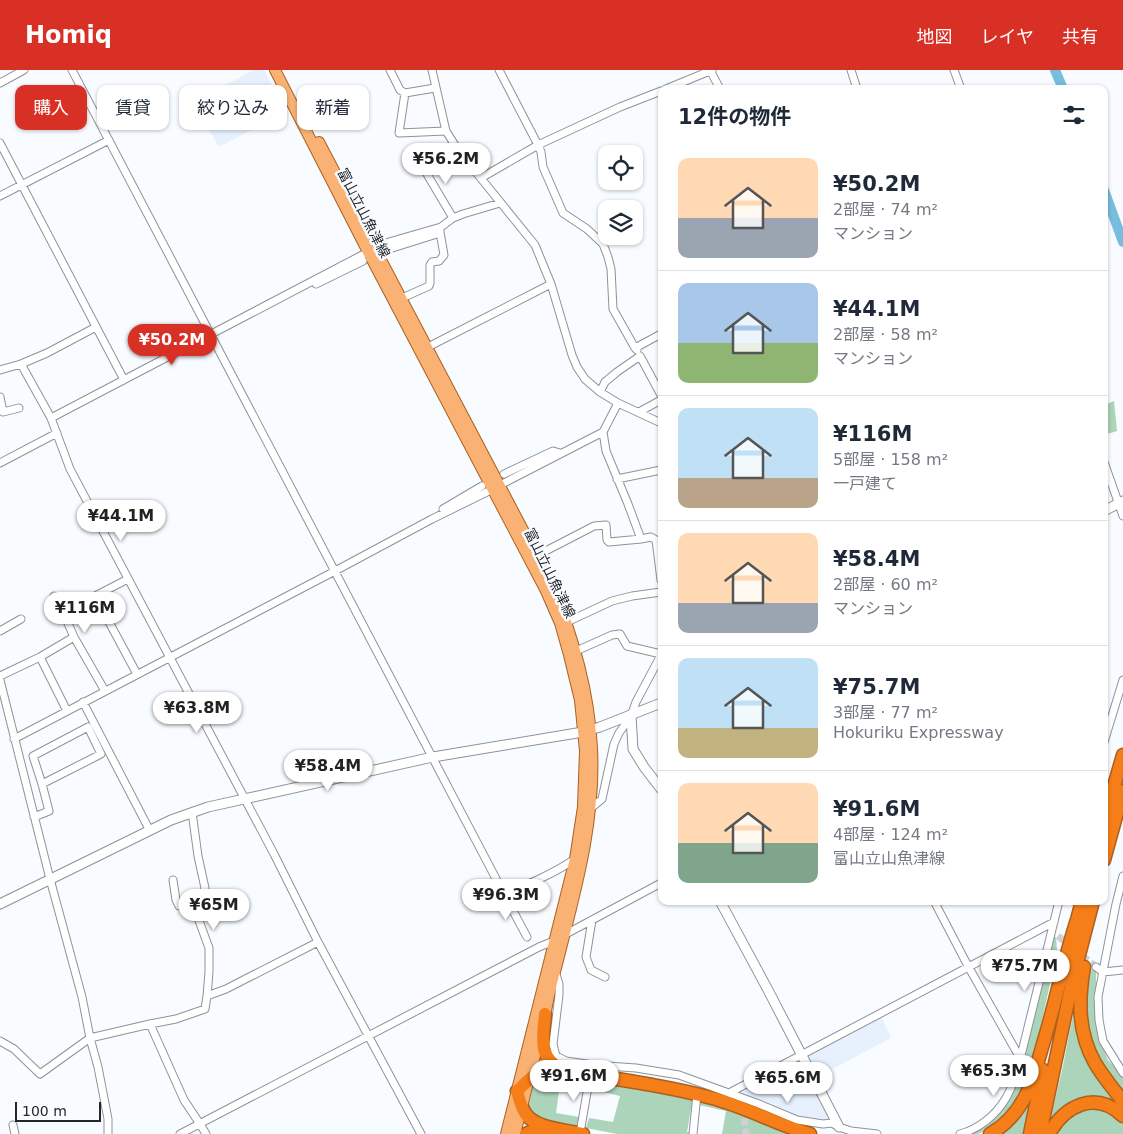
<!DOCTYPE html>
<html lang="ja">
<meta charset="utf-8">
<style>
body{margin:0;font-family:"DejaVu Sans","Noto Sans JP",sans-serif;background:#f2f2f3;color:#1f2937;height:100vh;display:flex;flex-direction:column;font-size:19px;white-space:nowrap}
*{box-sizing:border-box;margin:0}
p{font-size:16px;color:#747a83}
.icon{flex:none;width:28px;height:28px;fill:none;stroke:currentColor;stroke-width:2;stroke-linecap:round;stroke-linejoin:round}
.map{position:relative;flex:1;overflow:hidden}
.panel{position:absolute;left:658px;top:15px;width:450px;height:820px;display:flex;flex-direction:column;background:#fff;border-radius:10px;box-shadow:0 1px 4px #0004}
.panel>*{flex:none}
.guide{position:absolute;left:15px;top:15px;width:475px;height:45px;display:flex;gap:10px}
.controls{position:absolute;left:598px;top:75px;display:grid;gap:10px}
.controls a{display:grid;place-items:center;width:45px;height:45px;border-radius:10px;background:#fff;box-shadow:0 1px 4px #0004;font-size:25px}
.scale{position:absolute;left:15px;bottom:12px;width:86px;box-sizing:border-box;padding-left:5px;border:2px solid #24272a;border-top:0;font-size:14px;line-height:18px;white-space:nowrap;color:#24272a;-webkit-text-stroke:4px #f8fbff;paint-order:stroke}
.price{position:absolute;translate:-50% -42px;padding:0 11px;border-radius:18px;background:#fff;color:#222;font-size:16px;line-height:32px;filter:drop-shadow(0 1px 2px #0008)}
.price::after{content:'';position:absolute;left:50%;top:30px;width:15px;height:11px;margin-left:-8px;background:inherit;clip-path:polygon(0 0,100% 0,50% 100%)}
.price.current{background:#d93025;color:#fff}
ul{padding:0;list-style:none}
li{display:flex;align-items:center;gap:15px;height:125px;padding:0 20px}
li+li{border-top:1px solid #e0e1e3}
li span{display:grid;place-items:center;flex:none;width:140px;height:100px;border-radius:10px;color:#555}
li>.icon{margin-inline-start:auto}
span .icon{width:60px;height:60px;fill:#fffc;stroke-width:1}
li b{font-size:21px}
h2{display:flex;justify-content:space-between;align-items:center;height:60px;padding:0 20px;font-size:21px}
.chip{padding:0 18px;border-radius:10px;background:#fff;box-shadow:0 1px 4px #0004;font-size:18px;line-height:45px}
.chip.current{background:#d93025;color:#fff}
header{display:flex;align-items:center;gap:30px;box-sizing:border-box;height:70px;padding:0 25px;background:#d93025;color:#fff}
header strong{font-size:24px}
nav{display:flex;gap:28px;margin-inline-start:auto;font-size:18px}
.map>svg:first-child{display:block}
</style>
<header>
<strong>Homiq</strong>
<nav><a>地図</a><a>レイヤ</a><a>共有</a></nav>
</header>
<div class="map">
<svg width="1123" height="1064" viewBox="0 0 1123 1064">
<rect width="100%" height="100%" fill="#f8fbff"/>
<path fill="#e7f1fd" d="M254 0H264L286 42 219 77 193 32Z
M881 946 891 968 811 1010 829 1051 800 1049 735 1022Z"/>
<path fill="#acd4ba" d="M1114 331 1117 361 1104 365V335Z
M1051 867H1056L1057 881 1034 988 1025 1017 1007 1044 994 1056 978 1064H957L966 1062 1003 1038 1013 1022 1019 1006Z
M1092 898 1096 901V944L1100 970 1108 990 1123 1006V1021L1095 983 1087 958 1085 924Z
M1074 940 1079 964 1123 1037V1039L1107 1030 1049 1055 1063 996Z
M543 1002 585 1008 584 1018 560 1014 556 1043 579 1047 577 1056 544 1050 527 1040 535 1010Z
M596 1011 693 1027 687 1062H689V1064H617L586 1058 589 1048 613 1052 620 1026 594 1020Z
M1032 1024 1024 1064H997Z
M701 1030 723 1035 796 1064H722L726 1041 699 1035Z
M1096 1036 1123 1051V1064H1054L1070 1042Z"/>
<g fill="none" stroke-linecap="round" stroke-linejoin="round">
<path stroke="#77bdde" stroke-width="10" d="M1055 0 1063 19
M1104 120 1123 172"/>
<path stroke="#ced1d4" stroke-width="7" stroke-dasharray="7 3.5" stroke-linecap="butt" d="M1058 866 1096 897
M743 1038 746 1064"/>
<defs>
<path id="minor" d="M72 0 504 824C529 814 553 804 575 789
M390 0 400 20 405 23 435 18
M432 0 446 61 458 80 535 175 551 214 572 285 577 297 585 309 600 322 618 333 661 353
M499 0 538 75 541 82 543 97 563 143 587 159 603 174 608 187 611 199 613 239 635 278
M710 0 720 19
M851 0 857 19
M954 0 961 19
M0 13 24 0
M666 19 712 0
M405 23 399 63 446 61
M0 73 124 310
M421 94 453 148
M481 108 538 75 620 37 661 21
M0 126 109 70
M375 177 382 174 441 157 453 148 463 144 500 133
M386 180 437 164 440 162V160
M368 182 51 348 70 399 274 784 318 872 421 1064
M316 214 363 191
M402 228 429 216 430 213V195L432 192 439 191 444 185 440 162
M428 277 551 214
M637 280 635 278 661 264
M21 294 51 348
M0 300 21 294 47 283 96 257
M600 322 605 312 617 302 640 286 661 325
M0 327 3 342 19 338
M639 342 661 330
M603 362 606 381 628 434 641 469 651 467 656 470 661 510
M1104 392 1123 446
M0 393 57 363
M504 404 553 381 560 383
M617 409 661 400
M500 415 603 362 618 333
M443 439 482 416
M534 487 594 456 606 455 607 470 609 472 641 469
M128 509 95 526 137 604
M54 526 63 542
M567 552 612 531 632 526 661 522
M0 561 21 549
M74 567 63 542 95 526
M576 581 612 565 620 564 627 576 661 584
M40 587 74 567 105 621
M0 606 40 587 67 641
M0 610 50 809 82 927 90 968 98 997 108 1049V1064
M83 632 150 761
M88 657 101 684 42 714 33 686Z
M14 669 335 501 432 449 493 419
M1104 672 1123 610
M591 738 602 729 614 674 619 663 631 646 636 632 661 585
M192 742 198 786 205 818 201 827 194 837
M34 747 49 741 42 714
M1123 806 1116 834 1098 927 1099 950 1103 971 1123 1003
M173 810 176 830 179 836 194 837 209 878V902L207 926
M504 824 527 867
M934 831 968 896 1020 988
M592 850 586 887 591 900 605 907
M564 865 661 813
M1096 897 1103 902 1123 900
M555 901 559 914V925L553 974 556 986 566 991 593 995 636 998 679 1005 759 1034 797 1050 823 1054 832 1053 839 1057 851 1061 877 1064
M150 954 184 1030 200 1054 206 1064
M0 971 14 979 40 1004 90 968 150 954 176 949 205 939 207 926 226 919 318 872
M729 1023 1054 852
M13 1055 15 1064
M580 1063 590 1005
M180 1064 539 877 554 871
M693 1064 697 1024
M960 1064C979 1059 996 1045 1006 1028 1010 1021 1013 1013 1016 1006L1059 831"/>
<path id="tertiary" d="M1104 441 1123 431
M631 646 633 679 644 697 661 719
M720 831 768 920 839 1057
M0 834 171 750 208 737 433 687 583 662 600 657 661 633"/>
<path id="primary" d="M275 0 368 182 546 521 560 553 569 585 580 630 585 681 583 737 575 789 506 1064
M319 72 553 517C574 570 589 621 592 678 596 753 574 826 556 898 551 914 548 930 545 946 535 986 525 1025 515 1064"/>
<path id="motorway" d="M1104 751 1123 685
M1104 790 1123 721
M1076 854 1082 831
M1084 897C1078 931 1078 963 1095 993 1103 1007 1114 1019 1123 1032
M545 944C543 967 537 988 563 1000
M526 1064 534 1060 548 1058
M583 1064C566 1060 535 1059 525 1043 521 1037 519 1028 517 1021 536 1003 537 998 565 1001 614 1009 664 1015 712 1028 746 1037 776 1054 810 1064
M990 1064C1006 1055 1018 1041 1026 1025 1034 1009 1038 991 1043 974 1056 932 1064 888 1078 847
M1030 1064 1043 1000
M1040 1064 1073 908 1093 831
M1049 1064C1065 1035 1096 1020 1123 1046"/>
</defs>
<use href="#minor" stroke="#8c939b" stroke-width="9"/>
<use href="#tertiary" stroke="#8c939b" stroke-width="11"/>
<use href="#primary" stroke="#ac601e" stroke-width="12"/>
<use href="#motorway" stroke="#ac601e" stroke-width="15"/>
<use href="#minor" stroke="#fff" stroke-width="7"/>
<use href="#tertiary" stroke="#fff" stroke-width="9"/>
<use href="#primary" stroke="#f9b274" stroke-width="10"/>
<use href="#motorway" stroke="#f57e18" stroke-width="12"/>
</g>
<g text-anchor="middle" stroke-width="5" stroke-linejoin="round" paint-order="stroke">
<g font-size="14" fill="#24272a" stroke="#f8fbff">
<text transform="translate(364 143) rotate(63)" y="5">富山立山魚津線</text>
<text transform="translate(550 503) rotate(64)" y="5">富山立山魚津線</text>
</g>
</g>
</svg>
<div class="controls">
<a><svg class="icon" aria-label="locate" viewBox="0 0 24 24"><circle cx="12" cy="12" r="6"/><path d="M12 2v4M12 18v4M2 12h4M18 12h4"/></svg></a>
<a><svg class="icon" aria-label="layers" viewBox="0 0 24 24"><path d="M12 4l9 5-9 5-9-5zM3 14l9 5 9-5"/></svg></a>
</div>
<div class="scale">100 m</div>
<b class="price" style="left:446px;top:115px">¥56.2M</b>
<b class="price current" style="left:172px;top:296px">¥50.2M</b>
<b class="price" style="left:121px;top:472px">¥44.1M</b>
<b class="price" style="left:85px;top:564px">¥116M</b>
<b class="price" style="left:197px;top:664px">¥63.8M</b>
<b class="price" style="left:328px;top:722px">¥58.4M</b>
<b class="price" style="left:506px;top:851px">¥96.3M</b>
<b class="price" style="left:214px;top:861px">¥65M</b>
<b class="price" style="left:1025px;top:922px">¥75.7M</b>
<b class="price" style="left:994px;top:1027px">¥65.3M</b>
<b class="price" style="left:574px;top:1032px">¥91.6M</b>
<b class="price" style="left:788px;top:1034px">¥65.6M</b>
<div class="guide">
<a class="chip current">購入</a>
<a class="chip">賃貸</a>
<a class="chip">絞り込み</a>
<a class="chip">新着</a>
</div>
<section class="panel">
<h2>12件の物件<svg class="icon" aria-label="filters" viewBox="0 0 24 24"><path d="M4 7h16M4 17h16"/><circle cx="9" cy="7" r="2"/><circle cx="15" cy="17" r="2"/></svg></h2>
<ul>
<li><span style="background:linear-gradient(#ffd9b3 60%,#9aa5b1 0)"><svg class="icon" aria-label="home" viewBox="0 0 24 24"><path d="M3 11l9-7 9 7M6 9v11h12V9"/></svg></span><div><b>¥50.2M</b><p>2部屋 · 74 m²</p><p>マンション</p></div></li>
<li><span style="background:linear-gradient(#a9c7e8 60%,#8fb573 0)"><svg class="icon" aria-label="home" viewBox="0 0 24 24"><path d="M3 11l9-7 9 7M6 9v11h12V9"/></svg></span><div><b>¥44.1M</b><p>2部屋 · 58 m²</p><p>マンション</p></div></li>
<li><span style="background:linear-gradient(#bfe0f5 70%,#b9a48a 0)"><svg class="icon" aria-label="home" viewBox="0 0 24 24"><path d="M3 11l9-7 9 7M6 9v11h12V9"/></svg></span><div><b>¥116M</b><p>5部屋 · 158 m²</p><p>一戸建て</p></div></li>
<li><span style="background:linear-gradient(#ffd9b3 70%,#9aa5b1 0)"><svg class="icon" aria-label="home" viewBox="0 0 24 24"><path d="M3 11l9-7 9 7M6 9v11h12V9"/></svg></span><div><b>¥58.4M</b><p>2部屋 · 60 m²</p><p>マンション</p></div></li>
<li><span style="background:linear-gradient(#bfe0f5 70%,#c2b280 0)"><svg class="icon" aria-label="home" viewBox="0 0 24 24"><path d="M3 11l9-7 9 7M6 9v11h12V9"/></svg></span><div><b>¥75.7M</b><p>3部屋 · 77 m²</p><p>Hokuriku Expressway</p></div></li>
<li><span style="background:linear-gradient(#ffd9b3 60%,#7fa58c 0)"><svg class="icon" aria-label="home" viewBox="0 0 24 24"><path d="M3 11l9-7 9 7M6 9v11h12V9"/></svg></span><div><b>¥91.6M</b><p>4部屋 · 124 m²</p><p>富山立山魚津線</p></div></li>
</ul>
</section>
</div>
